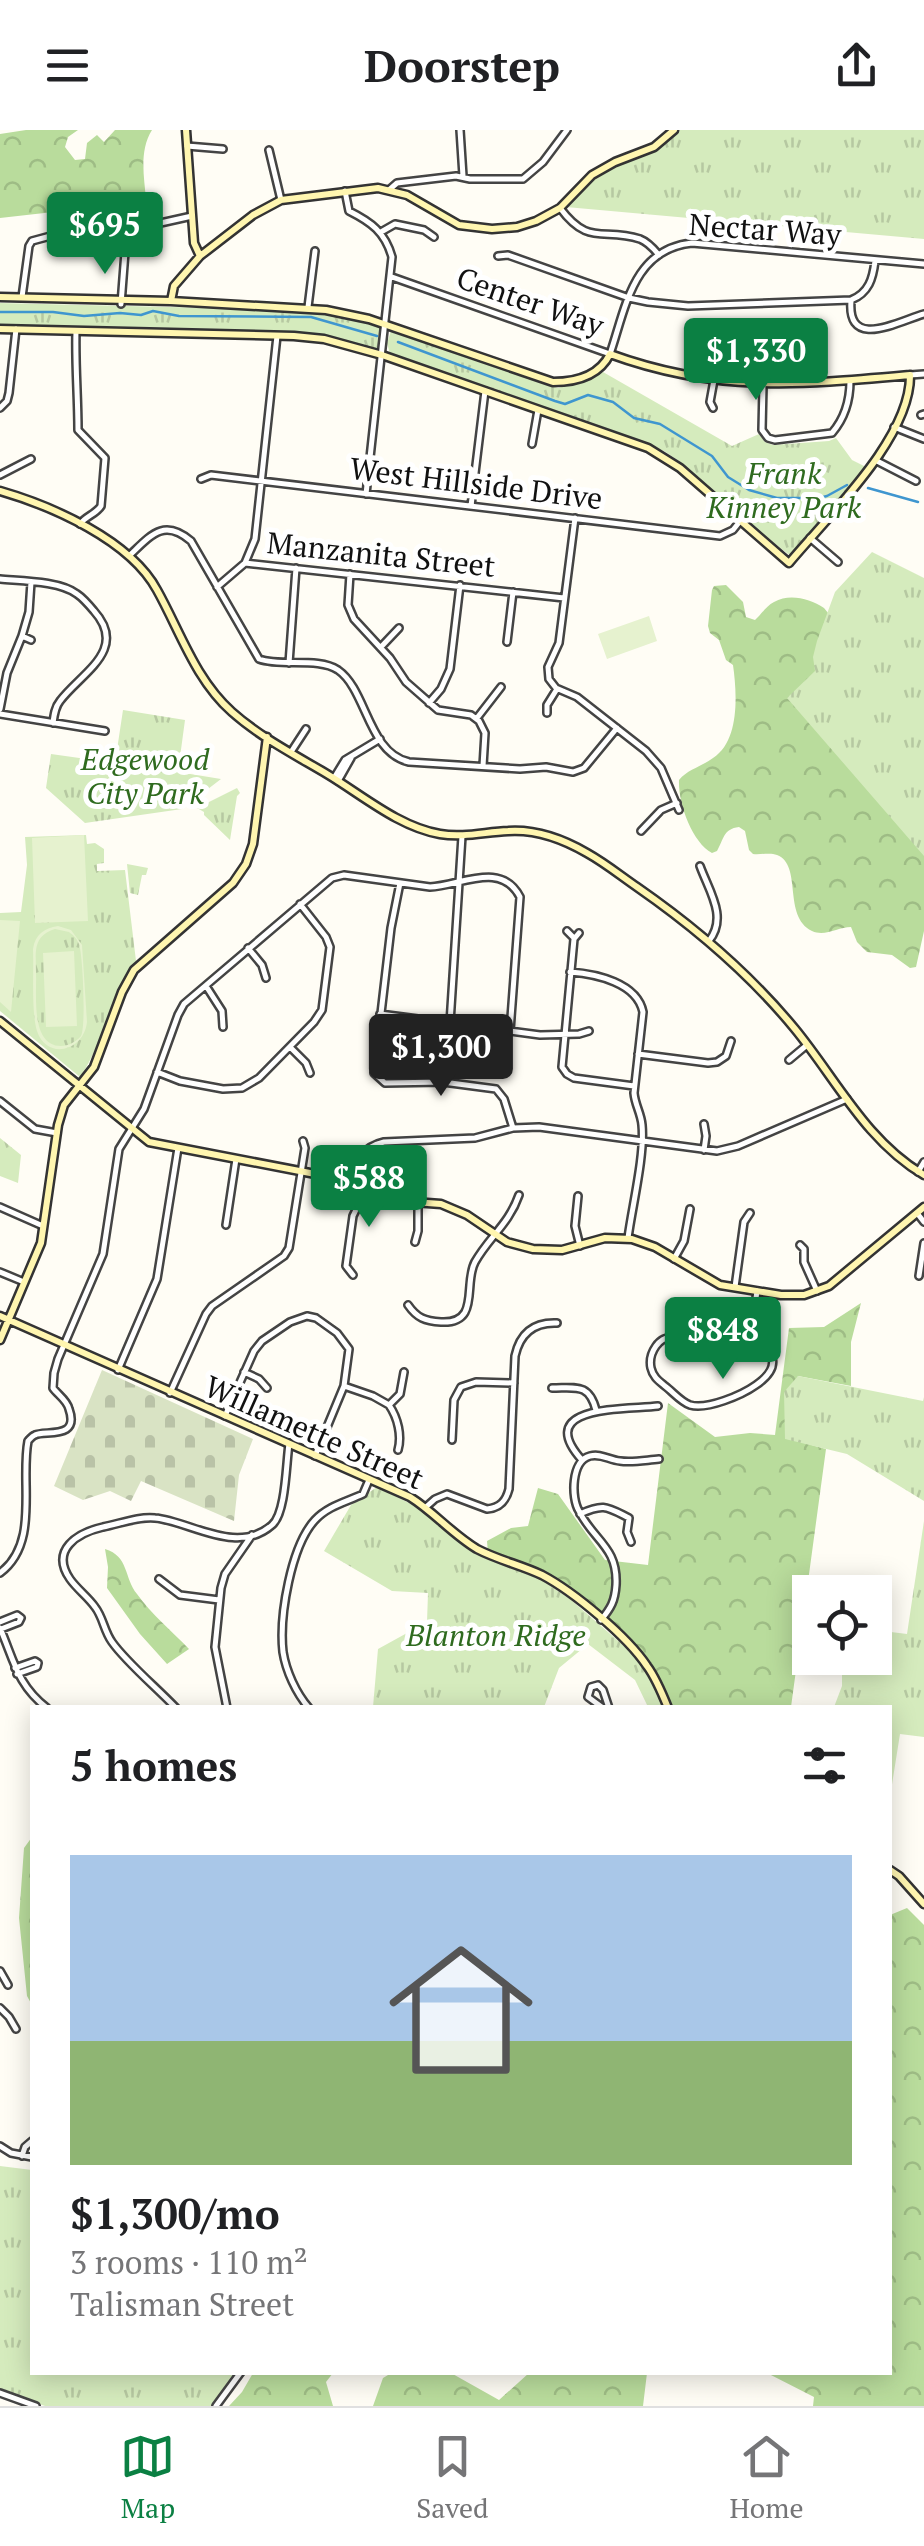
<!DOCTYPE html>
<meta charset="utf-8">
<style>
body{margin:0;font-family:"PT Serif",serif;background:#f6f6f6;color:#202124;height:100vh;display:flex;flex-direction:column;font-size:38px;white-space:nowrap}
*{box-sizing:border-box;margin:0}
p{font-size:32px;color:#757577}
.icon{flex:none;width:55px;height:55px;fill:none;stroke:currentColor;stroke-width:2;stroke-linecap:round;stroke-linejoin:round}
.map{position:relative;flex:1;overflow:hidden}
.sheet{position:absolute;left:30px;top:1575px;width:862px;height:670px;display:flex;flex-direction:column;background:#fff;border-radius:0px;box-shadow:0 5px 25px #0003}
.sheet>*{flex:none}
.buttons{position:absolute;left:792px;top:1445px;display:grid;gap:20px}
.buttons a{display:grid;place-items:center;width:100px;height:100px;border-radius:0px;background:#fff;box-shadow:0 5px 25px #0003;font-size:50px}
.price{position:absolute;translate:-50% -85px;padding:0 22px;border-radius:10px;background:#0b8043;color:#fff;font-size:32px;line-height:65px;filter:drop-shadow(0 2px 5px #0008)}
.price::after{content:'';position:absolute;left:50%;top:60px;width:30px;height:22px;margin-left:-15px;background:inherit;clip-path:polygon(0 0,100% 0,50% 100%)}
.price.on{background:#222;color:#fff}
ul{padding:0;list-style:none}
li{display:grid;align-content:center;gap:20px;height:530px;padding:0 40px}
li span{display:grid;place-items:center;height:310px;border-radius:0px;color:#555}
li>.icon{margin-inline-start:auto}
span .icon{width:180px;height:180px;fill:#fffc;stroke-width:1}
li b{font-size:42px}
h2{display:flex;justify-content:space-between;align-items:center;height:120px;padding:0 40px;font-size:42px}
header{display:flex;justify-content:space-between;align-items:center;height:130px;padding:0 40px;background:#fff;font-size:45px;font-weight:700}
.menu{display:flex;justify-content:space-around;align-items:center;height:140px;border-top:2px solid #e0e0e0;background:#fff;font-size:28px;color:#757577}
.menu a{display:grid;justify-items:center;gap:5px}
.menu .on{color:#0b8043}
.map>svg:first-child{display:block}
</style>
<header><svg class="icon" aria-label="menu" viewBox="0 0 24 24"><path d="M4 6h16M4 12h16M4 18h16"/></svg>Doorstep<svg class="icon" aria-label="share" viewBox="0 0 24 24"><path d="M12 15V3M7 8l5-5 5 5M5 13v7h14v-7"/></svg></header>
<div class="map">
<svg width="924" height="2276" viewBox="0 0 924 2276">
<defs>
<pattern id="forest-crowns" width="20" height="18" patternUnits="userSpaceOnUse" patternTransform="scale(2.5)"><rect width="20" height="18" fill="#b9dc9c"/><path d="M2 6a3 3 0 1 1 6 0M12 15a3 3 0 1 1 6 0" fill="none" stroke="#9ebc85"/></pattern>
<pattern id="cemetery-stones" width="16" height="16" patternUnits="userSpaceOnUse" patternTransform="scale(2.5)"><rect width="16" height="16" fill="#d9e3c4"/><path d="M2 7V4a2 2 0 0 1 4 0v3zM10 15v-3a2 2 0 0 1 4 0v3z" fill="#b9c2a7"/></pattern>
<pattern id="park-tufts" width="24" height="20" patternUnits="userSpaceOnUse" patternTransform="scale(2.5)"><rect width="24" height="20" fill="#d5ebbd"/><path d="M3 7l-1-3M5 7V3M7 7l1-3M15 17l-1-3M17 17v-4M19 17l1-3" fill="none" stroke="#b6c8a1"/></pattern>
</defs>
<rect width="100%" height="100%" fill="#fffdf5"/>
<path fill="url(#forest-crowns)" d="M26 0H78L68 7 65 17 75 30 85 29 87 13 97 5 104 12 115 0H152C139 21 144 46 146 69L105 71 95 64 73 65 71 80 0 88V4Z
M726 455 743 472 746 487 755 490C761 485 766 476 774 472 790 463 810 469 824 478L924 601V801L916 837 910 838 892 825 867 822 857 812 851 797C838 797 825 807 812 801 782 786 803 735 777 725 770 722 761 725 753 724L749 720 745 701 739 697C723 699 724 709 717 721L712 723C692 712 678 673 679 650 688 639 701 637 713 628 740 611 737 563 733 535L726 530 719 510 710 503 708 496 712 460 714 456Z
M861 1173 851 1212V1256L798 1246 786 1308 826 1319 791 1577H672L647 1536 636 1521 561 1456 488 1424 487 1411 511 1398 528 1396 538 1358 558 1364 605 1430 648 1435 668 1273 715 1307 750 1303 775 1305 789 1198 824 1197Z
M105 1419C129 1426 124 1448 137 1464 151 1484 172 1501 189 1519L167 1534 140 1504 107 1458 108 1437Z
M32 1707V1875L27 1866 19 1788 24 1718Z
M907 1778 924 1795V2276H813L814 2267 767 2243 890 2242V1785Z
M393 2242 451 2243 499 2270 529 2243H647L643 2276H373L383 2248Z
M253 2243H333L326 2252 333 2276H229L242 2262Z"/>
<path fill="url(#cemetery-stones)" d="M102 1240 253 1309 239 1345 234 1391 141 1351 131 1371 110 1361 83 1370 54 1356Z"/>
<path fill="url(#park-tufts)" d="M680 0H924V109L566 77C578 66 588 52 602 43 630 25 657 28 680 0Z
M0 173 296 180C325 184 354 187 382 198L379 217 376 219 333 207 310 203 0 195Z
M391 201 558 258 588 249 603 242 732 316 759 304 765 312 773 315 829 311 836 308 852 330 868 338 792 424H788L740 386 679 331 664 321 390 224 387 213Z
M872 422 924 448V726L787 568 815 541 813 527 817 511 835 462Z
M123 580 185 590 178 642 221 649 182 679 85 693 46 658 51 624 115 633Z
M237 658 240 663 237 666 230 710 204 685V682L197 678Z
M86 705 87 714 95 713 104 719V733L97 734V741L125 740 136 831C108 864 105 912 80 947L0 881V783L21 782 27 735 25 707Z
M127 734 148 738 146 745H142L138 765 130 763Z
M0 1008 21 1025 18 1053 0 1046Z
M798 1246 923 1271 924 1267V1371L847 1324 785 1309 784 1262Z
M377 1357 417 1377 449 1404 475 1423 540 1449 570 1469 639 1529 664 1577H648L635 1550 588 1514 559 1538 544 1577H373L378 1519 427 1492 428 1463 392 1461 324 1421 351 1375Z
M924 1391V1607L900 1604 890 1667V1578L834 1577 842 1556V1544L809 1540 811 1528H875V1500L907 1504Z
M0 2036 32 2040V2242L237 2243 212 2276H45L0 2260Z"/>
<path fill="#e6f2cf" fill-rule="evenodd" d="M649 486 657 511 607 529 598 504Z
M84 705 88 791 35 793 32 708Z
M0 790 20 791 11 882 0 872Z
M58 796 71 800 82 815 87 892C84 921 47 931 37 901 31 882 34 841 33 819 35 805 44 798 58 796ZM55 799 69 802C74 806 76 807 79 814 83 825 86 897 81 906 76 912 68 916 61 916 30 916 37 864 36 843 36 823 32 806 55 799Z
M74 821 77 896 46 897 43 823Z"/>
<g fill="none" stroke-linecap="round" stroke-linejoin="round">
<path stroke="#3f96cf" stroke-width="2.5" d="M0 182H53L84 186 120 183 141 185 153 181 179 186 311 187 377 206
M398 212 555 271 565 274 588 265 613 272 634 288 660 294 712 326 728 347 749 360 777 368H819L827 366 847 355
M868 358 918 372"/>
<defs>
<path id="street" d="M460 0 463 46
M187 16 223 19
M269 20 281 70
M389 60 397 53 456 46 470 49H523L543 32 567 0
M345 61 349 81C371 92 385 102 392 127L366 364
M560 78C589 117 603 97 640 109 648 112 654 119 659 125
M110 90 156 94 192 86
M381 102 395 94 424 100 434 107
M498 126 508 125 629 168 648 172 688 176 851 170C869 163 873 148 875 131
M392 147 610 224C626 177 633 119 692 113L924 134
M22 167 29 116 32 111 58 104H89
M851 171C847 221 899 191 924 184
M121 174 125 122
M308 177 315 121
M76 201C75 234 78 267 78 300L105 328 101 376C96 384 86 386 80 394
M910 245 924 244
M763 255 762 300 768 308 775 310 832 303C844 289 850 270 850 251
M0 278 7 271 9 263 16 199
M713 278 710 272 714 250
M921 285 924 284
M894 297 924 309
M532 314 538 280
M877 331 916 351
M0 345 31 329
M201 349 211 345 720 406 733 400 741 390
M471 376 485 261
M575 388 559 513 548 537 549 549 556 558 577 567 646 621 661 638 679 680
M810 408 838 432
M130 425C151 405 164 388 191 411L259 529C281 537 318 527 338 540 367 560 368 623 409 632L520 639 546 637 573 642 584 638 617 598
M245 433 564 468
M350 444 348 475 354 489 390 528 406 552 438 580 471 585 479 591 485 603 483 636
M0 449C22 451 60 451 77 464 83 468 89 475 94 481 129 520 81 543 60 571 55 577 54 585 53 593
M31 452 29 482 22 506 31 510
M217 457 245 433 255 409 277 206
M507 512 513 462
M381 517 399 498
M289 533 296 438
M429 573 441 559 450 539 460 455
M0 579 7 543 22 506
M547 583V575L557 559
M0 584 105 601
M477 588 501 557
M291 622 306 599
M334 648 345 630 380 609
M338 651 351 628
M641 701 661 680 677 673
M700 736C709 761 728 787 709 811
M400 753 391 798 374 943 385 953 443 952 496 959 504 969 513 998
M567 801 574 808
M579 803 574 809 562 937 567 944 574 948 634 956
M248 818 262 835 266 848
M570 842C597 844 637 853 643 882L634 963C635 975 641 983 642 995 645 1025 632 1077 628 1108
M206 856 222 881 223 897
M380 884 540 905 579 904 589 901
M450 893 462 706
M290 917 306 933 310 943
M638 924 708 933 717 932 726 926 731 911
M789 930 807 915
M157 942 180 951 223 959 242 958 259 948 314 892 322 880 330 817 326 807 300 774
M0 971 35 999 57 1003
M704 994 706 1006 704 1020
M918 1042 924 1032
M347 1052C356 1032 362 1017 384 1012L475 1008 513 998 539 997 717 1021 738 1016 847 969
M578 1066 575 1096 580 1116
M0 1077 43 1096
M917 1083 924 1092
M226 1095 236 1029
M415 1112 418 1101V1071
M800 1115 804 1119V1132L817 1161
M674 1129 684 1111 690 1079
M0 1142 24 1152
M353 1145 346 1136 353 1086 365 1061
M919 1146 924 1113
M735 1157 744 1092 750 1083
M408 1175C417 1188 425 1191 441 1192 481 1194 463 1154 475 1132 489 1107 509 1094 519 1065
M675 1208C659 1204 648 1224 651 1238 653 1247 659 1251 665 1256 673 1262 681 1272 690 1275 707 1280 742 1265 756 1255 789 1232 765 1218 752 1197L757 1161
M118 1240 157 1149 178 1018
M244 1242 259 1249 267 1258
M344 1256 373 1266 389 1275
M552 1258C576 1258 589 1253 596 1280
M170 1263 206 1184 212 1176 284 1126 289 1118 305 1018 303 1011
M225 1286 254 1221 262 1211 290 1192 307 1186 316 1188 337 1203 349 1219 344 1256 315 1326
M452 1310 454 1270 461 1257 476 1252 514 1253
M398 1320C402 1306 398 1288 389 1275L400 1264 404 1242
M582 1330C532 1274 626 1280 658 1276
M426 1377 435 1369 447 1364 487 1379C500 1378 506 1371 509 1359L515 1226C520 1203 534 1192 557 1193
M580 1384C604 1373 607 1377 629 1388L627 1402 631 1412
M0 1443C40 1413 20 1353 28 1311 30 1309 32 1306 35 1305 45 1300 80 1310 69 1279 67 1270 58 1265 53 1258L54 1243 58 1229 103 1124 119 1019 144 979 178 885 184 874 332 748 344 745 430 757C460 756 501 730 520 767L510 901
M159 1449 180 1465 219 1470
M601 1490C611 1478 615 1471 616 1455 618 1417 594 1411 579 1381 571 1368 571 1331 590 1326 601 1323 609 1330 620 1331 632 1333 646 1330 659 1329
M0 1492 17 1485 21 1488 19 1492 1 1499
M0 1498C14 1530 17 1555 47 1578
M15 1538 35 1531 38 1533 37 1537 17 1544
M176 1578C157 1558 126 1532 112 1512 104 1501 103 1487 95 1477 88 1467 77 1459 70 1449 50 1420 77 1403 103 1397 119 1394 139 1386 155 1388 190 1391 237 1426 272 1395 286 1383 286 1334 289 1314
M227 1578 215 1517 221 1458 225 1444 252 1405
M309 1578C296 1563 286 1541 283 1522 279 1486 291 1416 315 1390 328 1376 346 1372 363 1364L369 1350
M603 1578 588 1567 591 1557 598 1555 603 1560 609 1578
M0 1841 8 1855
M0 1878 9 1887 16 1899
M0 2016 11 2023 32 2027
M22 2026 25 2017 32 2011
M0 2263 36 2276
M216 2276 241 2242"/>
<path id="secondary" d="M186 0 194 113 200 126
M0 167 171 171 326 180 369 189 553 252C577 252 599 246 610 224 717 263 800 255 910 245 911 308 828 386 789 433L680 338 648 318 382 225 324 209 294 206 0 199
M171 171 174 156 200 126 253 85 281 70 378 58 407 65 459 95 492 99 517 97 536 91 560 78 592 45 615 32 654 17 674 0
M0 361C52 376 130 410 157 460 180 501 195 549 232 582 260 607 295 625 327 644 362 665 399 697 440 704 463 708 485 702 508 701 537 699 563 709 587 723 605 733 621 746 637 757 696 798 749 843 795 899 836 949 866 1011 924 1045
M0 891 149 1012 336 1048 386 1070 441 1074 467 1085 507 1112 533 1119 562 1120 605 1108 632 1109 655 1117 720 1155 781 1165H804L829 1156 924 1077
M0 1186 410 1367C434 1382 452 1404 477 1419 498 1430 521 1435 542 1445 574 1462 627 1506 647 1536 656 1548 662 1563 668 1578
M0 1210 41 1113 58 995 64 975 94 937 122 862 134 840 233 753 246 734 253 714 267 607
M890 1740 899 1746 924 1774"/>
</defs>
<use href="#street" stroke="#444" stroke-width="10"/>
<use href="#secondary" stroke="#333" stroke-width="11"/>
<use href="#street" stroke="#fff" stroke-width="5"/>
<use href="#secondary" stroke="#fff6b0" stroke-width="6"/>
</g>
<g text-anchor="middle" stroke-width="10" stroke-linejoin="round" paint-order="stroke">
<g font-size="30" fill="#111" stroke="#fff">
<text transform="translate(765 100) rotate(4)" y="10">Nectar Way</text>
<text transform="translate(530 172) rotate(19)" y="10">Center Way</text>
<text transform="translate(476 354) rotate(7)" y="10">West Hillside Drive</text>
<text transform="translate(381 425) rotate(6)" y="10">Manzanita Street</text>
<text transform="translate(314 1303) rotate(24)" y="10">Willamette Street</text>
</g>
<g font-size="30" font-style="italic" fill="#2f6b1f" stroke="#fff">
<text x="784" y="354">Frank<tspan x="784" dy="34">Kinney Park</tspan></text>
<text x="145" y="640">Edgewood<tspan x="145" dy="34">City Park</tspan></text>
<text x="496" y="1516">Blanton Ridge</text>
</g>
</g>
</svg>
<div class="buttons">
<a><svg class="icon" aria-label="locate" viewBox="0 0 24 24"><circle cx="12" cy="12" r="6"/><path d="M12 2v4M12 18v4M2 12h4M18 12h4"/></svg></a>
</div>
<b class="price" style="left:105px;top:147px">$695</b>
<b class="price" style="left:756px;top:273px">$1,330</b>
<b class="price on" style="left:441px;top:969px">$1,300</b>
<b class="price" style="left:369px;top:1100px">$588</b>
<b class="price" style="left:723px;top:1252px">$848</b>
<section class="sheet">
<h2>5 homes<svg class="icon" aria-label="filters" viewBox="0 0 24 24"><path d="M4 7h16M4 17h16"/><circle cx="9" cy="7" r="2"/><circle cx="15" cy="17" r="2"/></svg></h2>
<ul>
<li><span style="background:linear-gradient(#a9c7e8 60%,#8fb573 0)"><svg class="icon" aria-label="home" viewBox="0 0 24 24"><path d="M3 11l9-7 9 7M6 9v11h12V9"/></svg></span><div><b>$1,300/mo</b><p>3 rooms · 110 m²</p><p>Talisman Street</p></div></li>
</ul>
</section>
</div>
<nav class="menu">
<a class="on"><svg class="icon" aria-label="map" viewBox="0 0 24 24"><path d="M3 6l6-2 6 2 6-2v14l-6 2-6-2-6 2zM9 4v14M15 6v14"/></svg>Map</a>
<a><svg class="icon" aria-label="saved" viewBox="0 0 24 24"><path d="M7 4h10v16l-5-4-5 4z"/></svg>Saved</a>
<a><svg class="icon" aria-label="home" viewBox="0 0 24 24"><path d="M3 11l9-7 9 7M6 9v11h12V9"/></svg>Home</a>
</nav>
